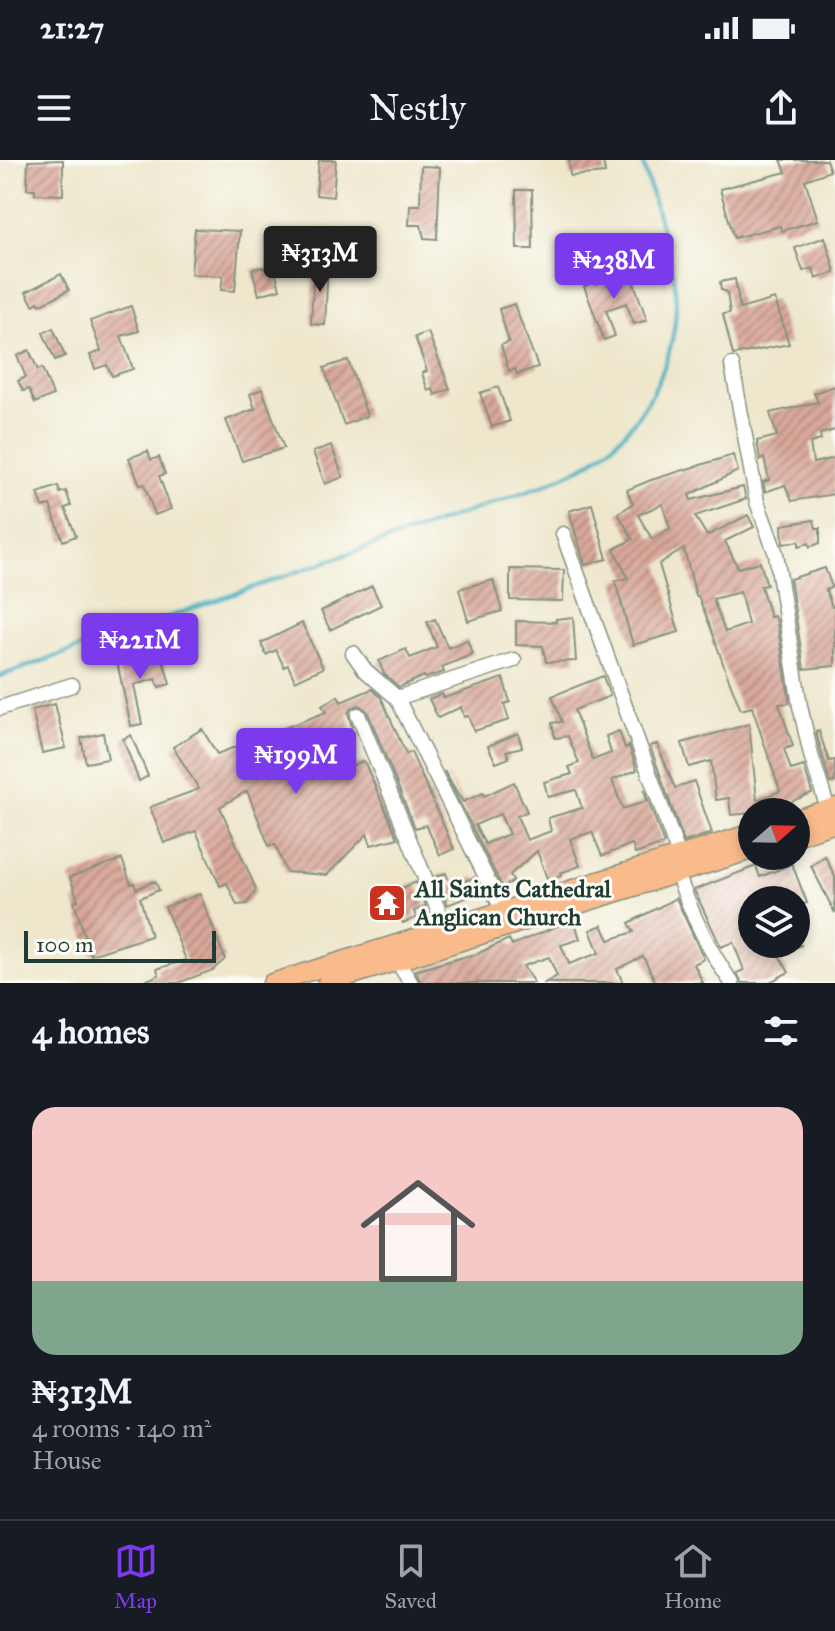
<!DOCTYPE html>
<meta charset="utf-8">
<style>
body{margin:0;font-family:"IM FELL Great Primer",serif;background:#242831;color:#f1f3f6;height:100vh;display:flex;flex-direction:column;font-size:30px;white-space:nowrap}
*{box-sizing:border-box;margin:0}
p{font-size:26px;color:#9ea1a6}
.icon{flex:none;width:44px;height:44px;fill:none;stroke:currentColor;stroke-width:2;stroke-linecap:round;stroke-linejoin:round}
.map{position:relative;height:823px;overflow:hidden}
.details{display:flex;flex-direction:column;background:#171b24;flex:1}
.details>*{flex:none}
.needle{width:52px;rotate:70deg}
.fabs{position:absolute;left:738px;top:638px;display:grid;gap:16px}
.fabs a{display:grid;place-items:center;width:72px;height:72px;border-radius:50%;background:#171b24;box-shadow:0 4px 12px #0003;font-size:40px}
.scale{position:absolute;left:24px;bottom:20px;width:192px;box-sizing:border-box;padding-left:8px;border:4px solid #1f3d34;border-top:0;font-size:22px;line-height:28px;white-space:nowrap;color:#1f3d34;-webkit-text-stroke:6px #fdfcf7;paint-order:stroke}
.price{position:absolute;translate:-50% -68px;padding:0 18px;border-radius:8px;background:#7c3aed;color:#fff;font-size:26px;line-height:52px;filter:drop-shadow(0 2px 4px #0008)}
.price::after{content:'';position:absolute;left:50%;top:48px;width:24px;height:18px;margin-left:-12px;background:inherit;clip-path:polygon(0 0,100% 0,50% 100%)}
.price.on{background:#222;color:#fff}
ul{padding:0;list-style:none}
li{display:grid;align-content:center;gap:16px;height:424px;padding:0 32px}
li span{display:grid;place-items:center;height:248px;border-radius:24px;color:#555}
li>.icon{margin-inline-start:auto}
span .icon{width:144px;height:144px;fill:#fffc;stroke-width:1}
li b{font-size:34px}
h2{display:flex;justify-content:space-between;align-items:center;height:96px;padding:0 32px;font-size:34px}
.status{display:flex;justify-content:space-between;align-items:center;height:56px;padding:0 40px;background:#171b24;direction:ltr}
.status svg{height:22px;fill:currentColor}
header{display:flex;justify-content:space-between;align-items:center;height:104px;padding:0 32px;background:#171b24;font-size:36px;font-weight:600}
.dock{display:flex;justify-content:space-around;align-items:center;height:112px;border-top:2px solid #363941;background:#171b24;font-size:22px;color:#9ea1a6}
.dock a{display:grid;justify-items:center;gap:4px}
.dock .on{color:#7c3aed}
.map>svg:first-child{display:block}
</style>
<div class="status"><b>21:27</b><svg viewBox="0 0 49 12"><path d="M0 12V9h3v3zM5 12V6h3v6zM10 12V3h3v9zM15 12V0h3v12zM26 1h20v11H26zM47 4h2v5h-2z"/></svg></div>
<header><svg class="icon" aria-label="menu" viewBox="0 0 24 24"><path d="M4 6h16M4 12h16M4 18h16"/></svg>Nestly<svg class="icon" aria-label="share" viewBox="0 0 24 24"><path d="M12 15V3M7 8l5-5 5 5M5 13v7h14v-7"/></svg></header>
<div class="map">
<svg width="835" height="823" viewBox="0 0 835 823">
<defs>
<pattern id="building-hatch" width="6" height="6" patternUnits="userSpaceOnUse" patternTransform="scale(2)"><rect width="6" height="6" fill="#d9a89a"/><path d="M-1 1l2-2M0 6l6-6M5 7l2-2" fill="none" stroke="#af8a7e"/></pattern>
</defs>
<rect width="100%" height="100%" fill="#fdfcf7"/>
<filter id="ink" filterUnits="userSpaceOnUse"><feTurbulence type="fractalNoise" baseFrequency=".0125" numOctaves="2"/><feDisplacementMap in="SourceGraphic" scale="16" xChannelSelector="R" yChannelSelector="G"/><feConvolveMatrix kernelMatrix="1 2 1 2 8 2 1 2 1" color-interpolation-filters="sRGB"/></filter>
<filter id="wash" filterUnits="userSpaceOnUse"><feTurbulence type="fractalNoise" baseFrequency=".006" numOctaves="4" result="noise"/><feDisplacementMap in="SourceGraphic" scale="32" xChannelSelector="R" yChannelSelector="G"/><feGaussianBlur stdDeviation="1.8" result="paint"/><feColorMatrix in="noise" values="0 0 0 0 0 0 0 0 0 0 0 0 0 0 0 0 0 1.4 0 .05"/><feComposite in="paint" operator="in"/></filter>
<g filter="url(#wash)">
<rect width="100%" height="100%" fill="#eee7cc"/>
<g fill="none" stroke-linecap="round" stroke-linejoin="round">
<path stroke="#42afc0" stroke-width="4" d="M0 516 542 326C559 318 577 311 592 301 650 263 687 182 673 113 665 75 652 37 642 0"/>
</g>
<g id="blocks">
<path fill="url(#building-hatch)" fill-rule="evenodd" d="M63 0V35L35 34V29H27L28 1Z
M319 0H336L333 37 316 35Z
M575 0H603L605 13 570 16 569 1Z
M781 0H826L830 11 805 20 818 60 782 71 780 66 734 78 720 29 786 12Z
M421 6 440 7 437 79 424 78 421 65H409L410 45H420Z
M516 30H532L533 89H517Z
M195 69 240 71 235 131 221 130 223 116 191 114Z
M825 77 835 112 816 119 813 108 803 111 795 88Z
M314 103H328L325 165 311 164Z
M263 107V109L274 107 280 129 259 135 252 109Z
M630 112 647 160 634 164 626 143 606 150 615 176 604 180 584 126 595 122 596 124Z
M61 114 69 130 40 145 38 142 33 145 26 132Z
M735 119 740 149 775 139 789 184 733 195 723 154 730 153 727 132 721 130 720 122Z
M514 144 538 207 517 214 515 209 509 211 501 185 509 182 499 149Z
M131 146 139 171 121 176 133 209 112 216 107 205 95 209 90 195 101 191 90 161Z
M53 168 65 196 55 200 43 173Z
M428 172 450 229 435 235 433 229 428 231 422 213 427 211 415 177Z
M29 190 38 210 42 208 53 235 35 243 29 229 23 231 18 221 26 217 17 196Z
M348 200 367 256 344 265 324 208Z
M835 226V270L820 274 821 280 810 283 813 303 835 298V334L792 341 785 325 765 332 763 322 769 320 764 298 760 300 757 281 777 276 770 253 818 242 814 233Z
M498 227 510 261 492 267 480 233Z
M262 229 284 288 242 301 226 260 255 249 250 234Z
M331 285 343 317 325 324 313 292Z
M148 291 151 300 159 297 165 314 159 316 171 349 155 355 144 324 140 325 129 298Z
M733 295 738 311 689 335 691 340 743 327 746 339 695 356 707 376 748 355 754 367 725 381 738 408 760 402 767 425 761 426 770 457 774 456 777 462 789 537V543L779 544 793 586 784 589 791 610 804 606 812 633 766 652 731 655 729 638 716 640 711 601 689 607 682 583 749 564 757 640 780 631 752 547 741 550 726 512 710 466 698 436H696L684 389 659 404 679 472 633 485 615 421 628 418 614 389 633 379 618 353 633 344 627 330 651 320ZM662 344 670 368 652 379 638 355ZM740 432 748 464 725 472 713 439Z
M58 326 60 333 66 331 71 346 65 348 76 376 63 381 50 345 43 347 38 333Z
M592 344 607 399 585 405 569 351Z
M814 360 816 368H820V383L810 387 809 383 799 386V381L783 384 782 365Z
M825 408 832 427 826 430 832 447 835 446V506L804 509 790 419Z
M510 409 564 410 563 441 510 440Z
M493 420 502 451 468 461 459 429Z
M372 426 381 445 330 470 321 451Z
M573 457 576 501 546 502 543 486 516 485V461L556 462V459Z
M435 459 448 488 467 480 473 494 442 507 444 512 425 518 424 516 399 527 384 514 379 501 406 489 410 498 437 487 427 462Z
M302 463 323 508 295 521 288 505 284 507 276 490 266 495 261 483Z
M162 496 170 524 159 527 156 519 134 525 142 564 131 566 117 502 144 497 146 500Z
M603 516 610 536 574 550 593 600 611 593 606 576 619 571 625 588 629 586 637 610 612 620 623 649 647 641 644 629 664 684 635 694 632 684 602 696 592 672 570 679 580 706 560 713 561 716 548 721 537 691 510 715 514 721 502 727 444 611 463 642 483 633 484 636 514 622 527 652 517 656 527 680 551 671 548 658 582 648 576 630 548 637 544 622 572 614 569 607 579 603 568 576 555 578 552 563 562 562 552 536ZM500 654 509 674 485 684 475 665Z
M503 518 510 542 504 544 509 560 474 571 468 556 464 557 461 547 438 558 429 539 442 534 444 538Z
M372 529 381 537 406 594 411 592 454 689 440 695 426 665 415 668 367 551 359 545 351 548 348 553 352 567 323 585 334 613 364 601 398 678 371 685 367 674 327 715 286 712 275 684 269 686 247 631 220 647 256 729 247 744 237 745 227 723 220 726 196 671 164 683 150 647 199 629 173 587 202 569 217 594 326 552 322 546 338 536 341 542Z
M55 544 66 588 42 593 32 550Z
M819 571 829 601 835 600V622L830 623 821 592 816 572Z
M103 573 108 599 86 603 81 578Z
M518 573 522 587 506 591 509 598 496 603 488 586Z
M131 575 148 616 139 621 123 579Z
M657 584 675 628 694 621 712 673 684 682 650 586Z
M825 696 835 717V753L811 706Z
M122 699 131 724 134 723 136 729 155 721 159 730 140 738 151 776 91 795 74 742 78 740 70 717Z
M792 704 807 743 796 747V740H752V784L802 785 778 794 789 812 768 823H742L737 813 744 810 733 782 721 787 694 730 756 706 760 717Z
M446 713 451 726 475 717 482 732 447 745 435 717Z
M416 722 426 746 414 751 416 758 403 763 390 733Z
M200 734 225 799 213 810 178 823H140L159 815 157 809 186 800 165 747Z
M676 738 704 799 694 804 703 823H656L643 796 617 809 623 823H545L557 816 549 797 523 806 534 823H421L415 811 470 795V797L509 779 512 785 574 759 580 779 561 785 569 804 599 793 590 770 602 765 609 780 634 772 629 763Z"/>
</g>
</g>
<g filter="url(#ink)">
<use href="#blocks" fill-opacity="0" stroke="#869280" stroke-width="2"/>
<g fill="none" stroke-linecap="round" stroke-linejoin="round">
<defs>
<path id="minor" d="M732 205 757 342 776 394 800 546 811 595 828 649
M563 374 679 696
M353 493 365 510 397 538 503 751
M397 538 514 500
M0 548 72 525
M358 555 446 769
M677 713C691 753 707 788 732 823
M397 801 411 823"/>
<path id="major" d="M796 659 835 647
M796 676 835 663
M272 823 752 673
M327 823 752 690"/>
</defs>
<use href="#minor" stroke="#869280" stroke-width="17"/>
<use href="#major" stroke="#869280" stroke-width="21"/>
<use href="#minor" stroke="#fff" stroke-width="14"/>
<use href="#major" stroke="#fabb8c" stroke-width="18"/>
</g>
</g>
<defs>
<symbol id="temple-square" viewBox="-11 -11 22 22"><rect x="-9" y="-9" width="18" height="18" rx="4" fill="#c8321e" stroke="#fdfcf7"/><path d="M0-6L5-2H3V0L6.5 2.5H4V6H1.5V3h-3V6H-4V2.5H-6.5L-3 0V-2H-5Z" fill="#fff"/></symbol>
</defs>
<g fill-rule="evenodd">
<use href="#temple-square" x="365" y="721" width="44" height="44"/>
</g>
<g text-anchor="middle" stroke-width="6" stroke-linejoin="round" paint-order="stroke">
<g font-size="24" font-weight="bold" fill="#1f3d34" stroke="#fdfcf7" text-anchor="start">
<text x="415" y="737">All Saints Cathedral<tspan x="415" dy="28">Anglican Church</tspan></text>
</g>
</g>
</svg>
<div class="fabs">
<a><svg class="needle" viewBox="-14 -14 28 28"><path d="M0-13l5 13h-10z" fill="#e53935"/><path d="M0 13l5-13h-10z" fill="#9ea1a6"/></svg></a>
<a><svg class="icon" aria-label="layers" viewBox="0 0 24 24"><path d="M12 4l9 5-9 5-9-5zM3 14l9 5 9-5"/></svg></a>
</div>
<div class="scale">100 m</div>
<b class="price on" style="left:320px;top:134px">₦313M</b>
<b class="price" style="left:614px;top:141px">₦238M</b>
<b class="price" style="left:140px;top:521px">₦221M</b>
<b class="price" style="left:296px;top:636px">₦199M</b>
</div>
<section class="details">
<h2>4 homes<svg class="icon" aria-label="filters" viewBox="0 0 24 24"><path d="M4 7h16M4 17h16"/><circle cx="9" cy="7" r="2"/><circle cx="15" cy="17" r="2"/></svg></h2>
<ul>
<li><span style="background:linear-gradient(#f6c9c9 70%,#7fa58c 0)"><svg class="icon" aria-label="home" viewBox="0 0 24 24"><path d="M3 11l9-7 9 7M6 9v11h12V9"/></svg></span><div><b>₦313M</b><p>4 rooms · 140 m²</p><p>House</p></div></li>
</ul>
</section>
<nav class="dock">
<a class="on"><svg class="icon" aria-label="map" viewBox="0 0 24 24"><path d="M3 6l6-2 6 2 6-2v14l-6 2-6-2-6 2zM9 4v14M15 6v14"/></svg>Map</a>
<a><svg class="icon" aria-label="saved" viewBox="0 0 24 24"><path d="M7 4h10v16l-5-4-5 4z"/></svg>Saved</a>
<a><svg class="icon" aria-label="home" viewBox="0 0 24 24"><path d="M3 11l9-7 9 7M6 9v11h12V9"/></svg>Home</a>
</nav>
